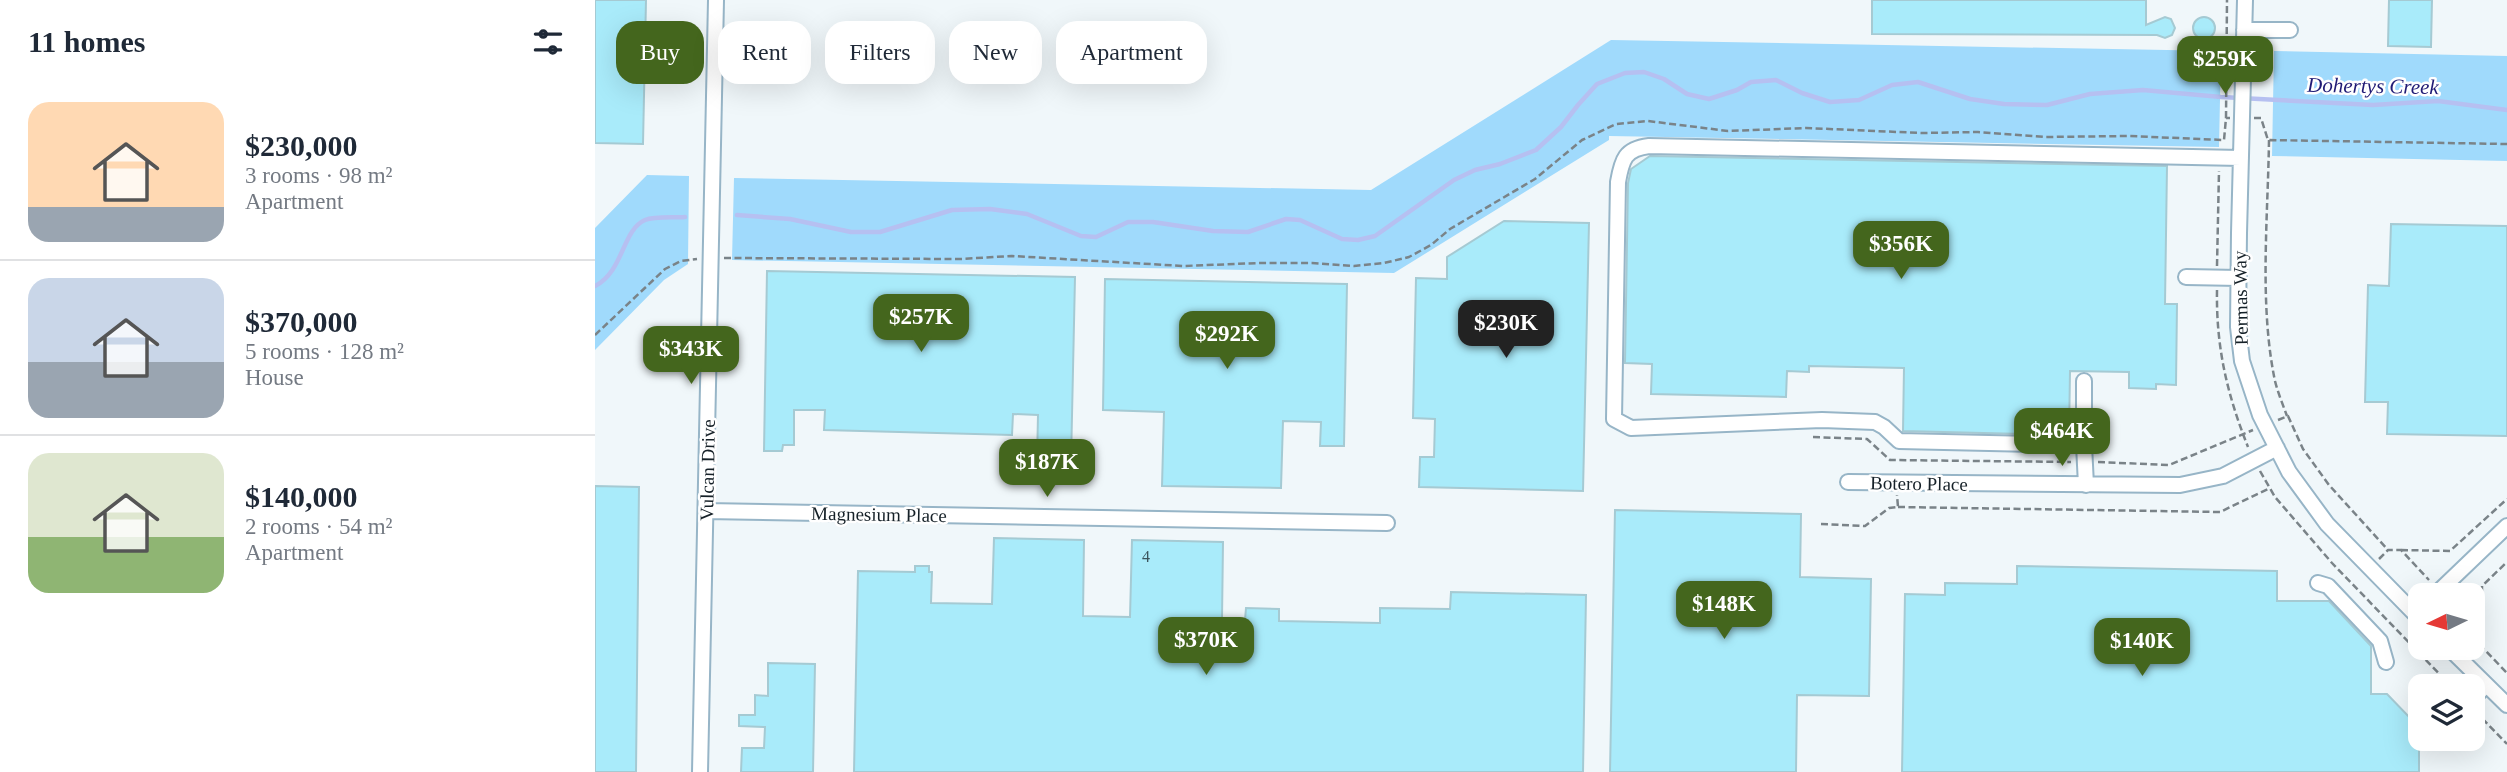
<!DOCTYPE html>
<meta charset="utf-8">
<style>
body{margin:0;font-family:"Times New Roman",serif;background:#f2f2f3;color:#1f2937;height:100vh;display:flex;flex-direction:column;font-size:26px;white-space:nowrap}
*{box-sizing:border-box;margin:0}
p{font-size:23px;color:#747a83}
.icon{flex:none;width:38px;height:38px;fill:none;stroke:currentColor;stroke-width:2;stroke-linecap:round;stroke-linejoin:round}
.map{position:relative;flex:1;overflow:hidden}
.drawer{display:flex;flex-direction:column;background:#fff;width:595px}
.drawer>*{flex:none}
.banner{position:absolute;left:21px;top:21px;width:665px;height:63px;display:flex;gap:14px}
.needle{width:46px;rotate:265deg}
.buttons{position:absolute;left:1813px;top:583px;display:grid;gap:14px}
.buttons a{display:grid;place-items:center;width:77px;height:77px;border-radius:14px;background:#fff;box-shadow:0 7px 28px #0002;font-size:35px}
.price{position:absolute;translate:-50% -60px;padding:0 16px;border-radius:14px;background:#44661d;color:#fff;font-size:23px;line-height:46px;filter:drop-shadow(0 2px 4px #0008)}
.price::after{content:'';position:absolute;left:50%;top:42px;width:21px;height:16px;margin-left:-10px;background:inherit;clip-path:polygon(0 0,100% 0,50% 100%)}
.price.current{background:#222;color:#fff}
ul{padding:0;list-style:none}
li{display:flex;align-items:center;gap:21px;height:175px;padding:0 28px}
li+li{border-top:2px solid #e0e1e3}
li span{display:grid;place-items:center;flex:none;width:196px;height:140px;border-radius:21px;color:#555}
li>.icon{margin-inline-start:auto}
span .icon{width:84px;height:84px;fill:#fffc;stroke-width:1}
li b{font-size:30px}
h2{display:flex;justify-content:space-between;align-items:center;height:84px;padding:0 28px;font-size:30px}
.chip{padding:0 24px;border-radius:21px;background:#fff;box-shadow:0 7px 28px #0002;font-size:24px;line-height:63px}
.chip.current{background:#44661d;color:#fff}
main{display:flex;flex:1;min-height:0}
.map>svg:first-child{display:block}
</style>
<main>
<section class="drawer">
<h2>11 homes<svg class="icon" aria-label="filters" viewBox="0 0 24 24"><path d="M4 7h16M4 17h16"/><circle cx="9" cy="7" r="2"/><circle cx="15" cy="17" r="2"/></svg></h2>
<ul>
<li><span style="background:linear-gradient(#ffd9b3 75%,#9aa5b1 0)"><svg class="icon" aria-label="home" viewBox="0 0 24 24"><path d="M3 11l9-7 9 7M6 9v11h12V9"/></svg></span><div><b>$230,000</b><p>3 rooms · 98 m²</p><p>Apartment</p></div></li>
<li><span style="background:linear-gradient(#c9d6e8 60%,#9aa5b1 0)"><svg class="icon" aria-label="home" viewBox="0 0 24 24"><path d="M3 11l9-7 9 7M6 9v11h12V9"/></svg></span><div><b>$370,000</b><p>5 rooms · 128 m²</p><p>House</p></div></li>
<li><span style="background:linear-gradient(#dfe7d0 60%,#8fb573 0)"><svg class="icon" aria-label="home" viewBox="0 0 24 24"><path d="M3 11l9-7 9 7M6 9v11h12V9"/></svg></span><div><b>$140,000</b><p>2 rooms · 54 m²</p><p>Apartment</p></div></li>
</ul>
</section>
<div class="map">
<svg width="1912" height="772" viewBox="0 0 1912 772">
<rect width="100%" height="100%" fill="#f0f7fa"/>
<path fill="#a0dafc" d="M1016 40 1626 51 1624 147 1014 136V140L799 273 137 260 139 178 776 190Z
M1679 51 1912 56V161L1677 156Z
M52 175 94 176 93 264 69 280 0 350V228Z"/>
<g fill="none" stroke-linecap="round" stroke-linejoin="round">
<path stroke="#b6c0f1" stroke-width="4.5" d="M142 215 195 219 256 232H285L357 210 395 209 432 214 486 236 501 237 533 222H558L618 231 653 232 691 219 705 220 747 239 763 240 780 236 859 180 880 170 905 164 941 150 966 127 983 105 1002 84 1030 73 1049 72 1069 79 1092 94 1114 99 1142 90 1156 82 1181 80 1207 93 1235 102 1264 100 1297 85 1323 82 1375 99 1409 104 1452 105 1495 94 1548 90 1626 97 1778 105 1843 101 1912 110
M0 286C29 271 27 230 50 220 60 216 78 218 90 217"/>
</g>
<path fill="#a9ebfa" stroke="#a5cad3" stroke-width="2" d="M0 0H51L48 144 0 143Z
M1277 0H1551V25L1570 17 1576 19 1580 28 1577 35 1570 38 1562 35 1277 34Z
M1794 0H1837L1836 47 1793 46Z
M1598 28a11 11 0 1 1 22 0a11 11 0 1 1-22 0Z
M1055 156 1572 166 1570 304H1582L1581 385 1561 384V389L1534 388V372L1475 371 1474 435 1308 431 1309 368 1214 366V372L1192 371 1191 397 1056 394 1057 364 1030 363 1033 183 1036 169Z
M909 221 994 223 988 491 824 487 825 457H839L840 419 818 418 821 278 852 279V257Z
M1796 224 1912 226V436L1792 434 1793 402H1770L1773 285 1794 286Z
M172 271 480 277 476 462 442 461 443 415 418 414 417 435 229 430 230 410H199V445H188L187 451H169Z
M510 279 752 284 749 446H725L726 422 688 421 686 488 567 486 569 412 508 410Z
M0 486 44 487 41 772H0Z
M1020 510 1206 514 1205 577 1276 579 1274 696 1202 695 1201 772H1015Z
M399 538 489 540 488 616 535 617 537 540 628 542 627 619 650 620 651 608 684 609V621L785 623V608L855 609 856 592 991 595 988 772H259L263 571 320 572V566H334V572H337L336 603 397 604Z
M1422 566 1682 571V601H1734L1776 646V694H1792L1817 720H1824V772H1307L1310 594 1350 595V583L1422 584Z
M173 663 220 664 218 772H146L147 748H169L170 727 144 726V715H160V695L173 696Z"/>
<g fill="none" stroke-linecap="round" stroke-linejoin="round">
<defs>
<path id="minor" d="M1650 0 1644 233 1643 327 1647 361 1665 415 1694 472 1732 524 1825 619
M1649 30H1695
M1591 277 1644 278
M1489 445V381
M1253 482 1585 485 1628 476 1682 448
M1491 485 1489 445 1304 441 1289 427 1280 422 1227 420 1036 428 1019 419 1023 182C1027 159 1030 149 1054 146L1646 158
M111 511 792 523
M1723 583 1733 586 1785 641 1791 662
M1840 595 1912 526
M1854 648 1912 705
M1878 699 1891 685
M105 772 121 0"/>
</defs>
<use href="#minor" stroke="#97b5c7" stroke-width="18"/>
<path stroke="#7a8388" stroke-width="2.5" stroke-dasharray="7 3.5" stroke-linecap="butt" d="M1631 118 1632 0
M1659 118H1666L1673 140 1912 144
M1674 140C1673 217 1664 305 1680 381 1683 393 1688 405 1692 416
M129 258 365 259 417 256 588 266 665 263H717L759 266 789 263 814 257 836 245 855 229 940 179 987 140 1021 124 1053 121 1133 131 1211 128 1327 133 1383 132 1450 137 1534 136 1629 140 1631 118H1635
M1622 266 1624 171
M1622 290C1621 347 1632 394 1653 447
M0 335 70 269 86 261 102 259
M1683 420 1693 416 1708 449 1734 485 1793 550
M1218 437 1272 439 1295 460 1476 462
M1503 462 1574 465 1658 430
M1665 471 1680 497 1737 563 1856 686
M1303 507 1625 512 1675 488
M1226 524 1270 526 1294 508 1303 507 1302 495
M1806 550 1855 551 1912 499
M1784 559 1793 550H1806L1834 580
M1878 626 1887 635V647L1912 673
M1887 635V586L1912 562
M1880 711 1912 744"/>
<use href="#minor" stroke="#fff" stroke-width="14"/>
</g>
<g text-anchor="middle" stroke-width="5" stroke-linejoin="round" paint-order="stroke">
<g font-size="16" fill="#3b545c">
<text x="551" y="562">4</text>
</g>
<g font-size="19" fill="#162128" stroke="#fff">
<text transform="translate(1645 298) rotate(-91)" y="7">Permas Way</text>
<text transform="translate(112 470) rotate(-89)" y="7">Vulcan Drive</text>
<text transform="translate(1324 483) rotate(1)" y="7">Botero Place</text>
<text transform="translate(284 514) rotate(1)" y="7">Magnesium Place</text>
</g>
<g font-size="21" font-style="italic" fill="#201b75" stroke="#fff">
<text transform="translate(1778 86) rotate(1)" y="7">Dohertys Creek</text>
</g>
</g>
</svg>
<div class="buttons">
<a><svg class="needle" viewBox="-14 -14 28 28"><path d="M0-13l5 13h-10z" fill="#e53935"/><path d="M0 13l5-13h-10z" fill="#747a83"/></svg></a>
<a><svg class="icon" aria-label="layers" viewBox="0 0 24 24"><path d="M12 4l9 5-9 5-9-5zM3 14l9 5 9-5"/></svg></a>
</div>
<b class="price" style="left:1630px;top:96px">$259K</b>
<b class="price" style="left:1306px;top:281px">$356K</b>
<b class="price" style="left:326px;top:354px">$257K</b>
<b class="price current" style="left:911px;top:360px">$230K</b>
<b class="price" style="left:632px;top:371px">$292K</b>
<b class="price" style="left:96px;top:386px">$343K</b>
<b class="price" style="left:1467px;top:468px">$464K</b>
<b class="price" style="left:452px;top:499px">$187K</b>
<b class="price" style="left:1129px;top:641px">$148K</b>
<b class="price" style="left:611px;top:677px">$370K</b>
<b class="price" style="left:1547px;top:678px">$140K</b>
<div class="banner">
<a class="chip current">Buy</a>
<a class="chip">Rent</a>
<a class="chip">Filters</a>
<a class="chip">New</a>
<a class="chip">Apartment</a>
</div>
</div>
</main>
